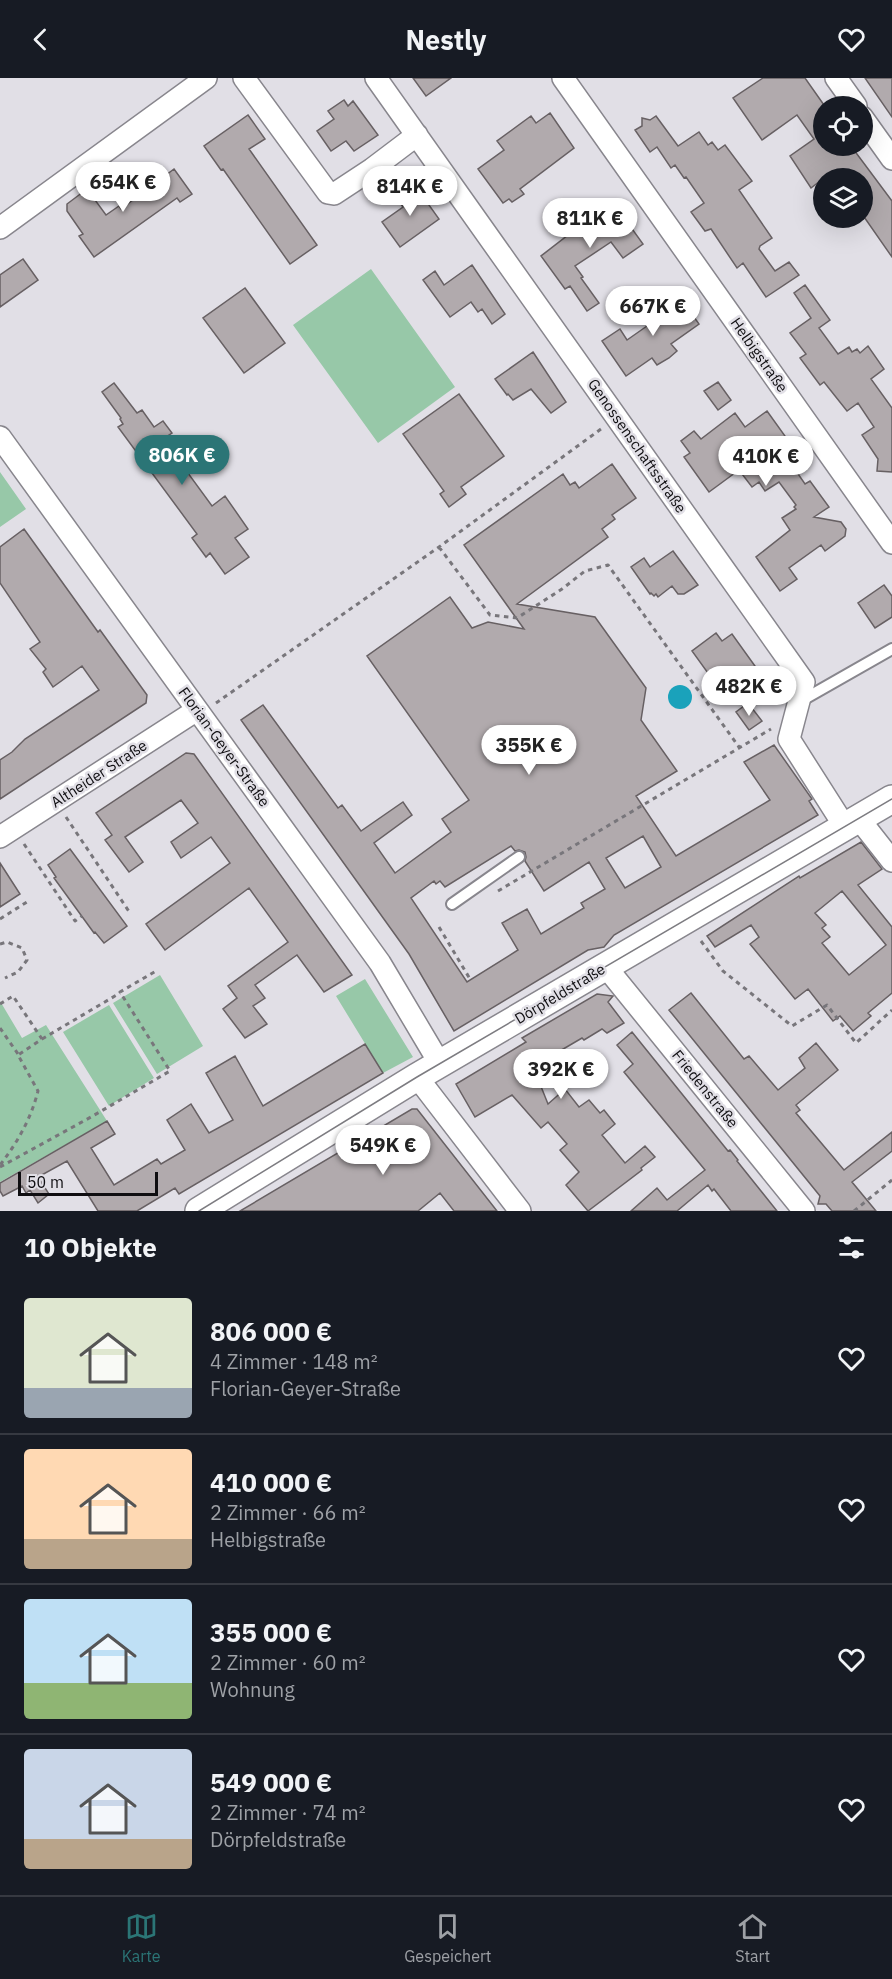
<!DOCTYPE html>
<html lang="de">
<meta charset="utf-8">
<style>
body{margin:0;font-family:"IBM Plex Sans",sans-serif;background:#242831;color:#f1f3f6;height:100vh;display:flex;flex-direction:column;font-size:22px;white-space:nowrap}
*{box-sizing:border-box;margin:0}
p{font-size:20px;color:#9ea1a6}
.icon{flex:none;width:33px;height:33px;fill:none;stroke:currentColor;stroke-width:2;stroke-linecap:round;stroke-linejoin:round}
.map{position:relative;height:1133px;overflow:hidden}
.panel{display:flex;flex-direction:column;background:#171b24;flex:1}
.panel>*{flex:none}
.controls{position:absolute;left:813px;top:18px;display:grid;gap:12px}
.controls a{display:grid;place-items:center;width:60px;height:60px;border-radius:50%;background:#171b24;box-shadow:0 6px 24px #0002;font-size:30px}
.scale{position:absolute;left:18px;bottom:15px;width:140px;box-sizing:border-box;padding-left:6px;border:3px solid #0f0e11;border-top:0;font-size:16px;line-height:21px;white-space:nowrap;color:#0f0e11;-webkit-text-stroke:4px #e1dfe6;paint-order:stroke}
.price{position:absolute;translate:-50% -51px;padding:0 14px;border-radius:21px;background:#fff;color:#222;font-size:20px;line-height:39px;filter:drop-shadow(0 2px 3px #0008)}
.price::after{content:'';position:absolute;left:50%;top:36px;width:18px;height:14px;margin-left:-9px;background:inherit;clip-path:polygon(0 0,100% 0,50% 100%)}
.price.on{background:#2b7576;color:#fff}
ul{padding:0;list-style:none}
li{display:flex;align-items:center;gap:18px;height:150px;padding:0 24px}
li+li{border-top:2px solid #363941}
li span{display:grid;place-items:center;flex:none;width:168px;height:120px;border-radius:6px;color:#555}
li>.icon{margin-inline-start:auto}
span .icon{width:72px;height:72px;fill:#fffc;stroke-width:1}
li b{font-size:26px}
h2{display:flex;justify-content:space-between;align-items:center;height:72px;padding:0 24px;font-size:26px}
header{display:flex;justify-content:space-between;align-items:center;height:78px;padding:0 24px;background:#171b24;font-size:27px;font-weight:800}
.tabs{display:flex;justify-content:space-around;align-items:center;height:84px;border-top:2px solid #363941;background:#171b24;font-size:16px;color:#9ea1a6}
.tabs a{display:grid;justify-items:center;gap:3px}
.tabs .on{color:#2b7576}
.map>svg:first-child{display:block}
</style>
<header><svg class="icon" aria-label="back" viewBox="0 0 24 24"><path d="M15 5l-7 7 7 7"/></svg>Nestly<svg class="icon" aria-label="heart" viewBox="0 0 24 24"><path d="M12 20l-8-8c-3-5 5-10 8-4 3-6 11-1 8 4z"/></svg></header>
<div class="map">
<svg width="892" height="1133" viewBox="0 0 892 1133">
<rect width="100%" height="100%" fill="#e1dfe6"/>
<path fill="#97c8a8" d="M371 191 455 309 378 365 293 247Z
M0 394 26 431 0 449Z
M160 897 203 968 157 996 113 925Z
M365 901 413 979 383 995 336 918Z
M0 923 22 960 46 947 107 1043 0 1104Z
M109 927 154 1000 109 1028 63 954Z"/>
<path fill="#1aa2bb" d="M668 619a12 12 0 1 1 24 0a12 12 0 1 1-24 0Z"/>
<path fill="#b1aaad" stroke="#676063" stroke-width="1.5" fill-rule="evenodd" d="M413 0H451L426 18Z
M763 0H805L824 27V68H851L892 123V179L862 136V100H824L811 110 790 78 814 61 797 37 762 62 733 20Z
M865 0H892V39Z
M344 22 348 28 353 23 378 57 354 73 346 63 331 73 317 53 334 41 328 33Z
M550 35 574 70 520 111 524 116 512 124 509 121 503 125 478 91 504 72 497 63 531 38 536 45Z
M248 37 265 61 249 71 317 167 290 186 223 91 221 92 204 68Z
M656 38 678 68 699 54 708 67 712 64 718 72 725 67 752 103 739 112 772 160 760 168 759 171 775 193 789 184 799 197 766 219 743 185 737 190 711 151 705 153 691 134 704 125 686 99 684 100 675 87 671 90 657 69 650 74 635 52 642 48V40L650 42Z
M174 91 192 116 180 124 177 120 94 179 79 158 83 156 67 133V126L87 111 106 137 119 128 121 131Z
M414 106 439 141 400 169 382 144 403 129 396 119Z
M612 123 643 166 623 180 611 164 575 188 583 199 581 200 599 225 587 233 570 208 565 211 541 178Z
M23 181 38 202 0 229V197Z
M472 187 505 236 492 246 482 231 478 234 471 224 450 239 423 202 435 193 444 207Z
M805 207 830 242 819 250 838 276 849 269 852 274 857 271 860 275 868 268 884 291 871 301 892 330V394L877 393 878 381 862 357 874 349 858 325 847 333 824 304 820 307 800 280 806 276 790 255 811 240 794 215Z
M245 210 285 265 244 295 203 240Z
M675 212 699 246 671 266 677 273 669 280 657 287 652 280 626 298 602 263 620 251 627 262 647 248 664 235 657 225Z
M533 274 566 324 551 335 531 311 513 322 508 316 507 317 495 301Z
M718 304 731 322 718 332 704 313Z
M114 305 137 335 142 332 154 349 163 343 172 355 163 361 212 428 225 418 248 451 235 460 249 479 225 496 210 475 206 479 192 460 197 456 118 349 123 346 120 341 121 340 102 314Z
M459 316 504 378 461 409 466 416 449 429 440 416 444 413 403 356Z
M767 333 785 358 781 361 793 376 787 380 805 406 810 403 829 429 814 439 841 444 846 451 845 458 825 473 821 467 789 490 797 501 780 513 756 479 790 452 782 440 796 431 794 429 796 427 779 404 765 413 759 404 752 409 739 392 709 414 684 379 690 375 681 363 694 353 701 361 735 335 745 349Z
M612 386 636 420 612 437 615 441 602 451 608 459 517 526 595 539 646 610 641 642 677 693 636 718 676 778 770 722 744 684 774 667 812 721 809 723 818 737 614 857 604 869 588 872 454 953 409 876 241 642 263 627 338 730 342 727 361 753 403 724 412 737 374 765 395 795 451 754 442 741 469 722 367 578 450 519 472 550 488 544 524 551 464 467 563 396 570 407 575 404 579 410ZM643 758 661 789 625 810 606 780ZM511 768 515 773 519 772 525 774 526 779 525 783 544 813 589 784 605 811 581 825 584 830 541 856 527 831 502 845 518 872 467 904 411 820 434 803 436 806 440 803 445 809Z
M24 451 98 554 100 552 147 617 146 625 0 721V682L12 674 25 661 99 612 82 588 53 609 43 594 46 591 30 571 40 564 0 505V469Z
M673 473 698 507 684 516H678L672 508 658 519 656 516 654 518 651 515 650 516 631 489 644 480 650 489Z
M884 507 892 518V539L875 550 858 525Z
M716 555 722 563 732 556 765 602 740 619 727 602 718 609 692 573Z
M748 625 762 643 749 652 736 634Z
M186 675 194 676 352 897 324 914 297 877 255 907 265 920 253 928 267 946 245 960 223 931 237 920 228 908 288 864 249 810 165 872 146 846 230 785 211 759 181 780 171 764 198 745 181 722 125 759 143 784 129 794 105 762 112 757 96 735Z
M861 764 882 791 858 807 892 849V915L868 935 871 938 853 953 840 938 833 943 808 911 795 921 750 866 759 859 751 847 715 869 707 858 799 798 800 800ZM842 813 886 867 849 897 822 865 830 859 822 850 826 847 815 835Z
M70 771 127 848 104 865 95 854 94 855 54 800 56 799 48 787Z
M0 785 20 816 0 829Z
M691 915 744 981 749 978 778 1012 805 990 799 980 816 965 838 992 796 1027 800 1032 796 1035 844 1092 892 1054V1073L852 1104 876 1133H832L826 1126H818L820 1118 669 932Z
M597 916 613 918 608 924 624 945 607 955 602 951 584 962 582 960 553 977 554 978 544 985 547 990 536 996 548 1026 565 1011 579 1029 589 1022 600 1035 604 1032 615 1046 602 1057 625 1085 645 1068 655 1079 641 1090 642 1092 588 1133 566 1107 579 1094 560 1072 567 1066 548 1044 541 1050 512 1017 475 1039 456 1006 526 964 522 960Z
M632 954 728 1073 730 1072 738 1082 737 1083 777 1133H731L714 1111 712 1113 708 1107 677 1133H631L657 1110 667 1122 705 1092 624 994 633 986 617 967Z
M365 966 383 995 179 1116 175 1110 137 1133H98L67 1083 38 1099 49 1116 38 1125 30 1112 26 1115 22 1108 3 1118 0 1113V1105L107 1043 115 1056 91 1070 114 1107 157 1081 161 1086 185 1072 167 1042 191 1026 209 1055 233 1042 206 995 235 978 263 1028Z
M412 1031H417L497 1133H454L440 1115 418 1133H240Z"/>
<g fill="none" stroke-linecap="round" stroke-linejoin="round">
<defs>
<path id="service" d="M799 624 892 571
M452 826 519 779"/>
<path id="minor" d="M244 0 328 115 334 116 372 91 417 57
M376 0 804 604 789 661 845 749
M563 0 892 465
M836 0 856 28
M862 39 892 81
M0 150 206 0
M0 359 380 885 440 986
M859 741 892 783
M0 759 197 632
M606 889 804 1133
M417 999 520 1133"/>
<path id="tertiary" d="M199 1133 417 999 892 721"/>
</defs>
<use href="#service" stroke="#88868d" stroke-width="14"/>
<use href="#minor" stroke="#88868d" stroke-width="24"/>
<use href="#tertiary" stroke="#88868d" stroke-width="30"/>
<path stroke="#78767b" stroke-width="3" stroke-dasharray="4.5 4.5" stroke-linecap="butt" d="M439 469 490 537 517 540 562 511 585 493 608 487 739 669
M216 625 439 469 601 351
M66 739 130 835
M24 766 75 843 82 838
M498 813 771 651
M0 841 30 822
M439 849 470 901
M701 863 723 893 792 948 827 927 856 965 892 932
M0 866 7 864 22 870 27 882 18 894 5 900
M0 926 13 918 42 961 18 977 38 1013C31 1041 17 1065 0 1087
M0 950 18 976
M42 961 120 915
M0 1089 91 1039 170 993 120 914 156 893
M854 1133 892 1102"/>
<use href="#service" stroke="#fff" stroke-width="10"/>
<use href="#minor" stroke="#fff" stroke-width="21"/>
<use href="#tertiary" stroke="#fff" stroke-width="27"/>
<path stroke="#7d7c81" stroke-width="1.5" d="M199 1133 417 999 892 721"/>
</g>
<g text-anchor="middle" stroke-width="5" stroke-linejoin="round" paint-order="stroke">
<g font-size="15" fill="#0f0e11" stroke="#e1dfe6">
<text transform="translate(759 277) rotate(55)" y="5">Helbigstraße</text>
<text transform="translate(637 368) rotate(55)" y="5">Genossenschaftsstraße</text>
<text transform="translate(224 669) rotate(54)" y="5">Florian-Geyer-Straße</text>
<text transform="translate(99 696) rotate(-33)" y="5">Altheider Straße</text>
<text transform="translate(560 916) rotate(-31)" y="5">Dörpfeldstraße</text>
<text transform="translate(705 1011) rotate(51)" y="5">Friedenstraße</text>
</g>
</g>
</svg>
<div class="controls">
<a><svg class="icon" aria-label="locate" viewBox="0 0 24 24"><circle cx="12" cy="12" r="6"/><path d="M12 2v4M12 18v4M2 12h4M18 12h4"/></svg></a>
<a><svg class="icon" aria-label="layers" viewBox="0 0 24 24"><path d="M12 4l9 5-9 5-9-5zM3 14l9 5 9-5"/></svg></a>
</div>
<div class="scale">50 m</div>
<b class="price" style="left:123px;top:135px">654K €</b>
<b class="price" style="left:410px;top:139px">814K €</b>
<b class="price" style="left:590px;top:171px">811K €</b>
<b class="price" style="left:653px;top:259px">667K €</b>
<b class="price on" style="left:182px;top:408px">806K €</b>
<b class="price" style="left:766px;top:409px">410K €</b>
<b class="price" style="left:749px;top:639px">482K €</b>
<b class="price" style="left:529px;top:698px">355K €</b>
<b class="price" style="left:561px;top:1022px">392K €</b>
<b class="price" style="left:383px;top:1098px">549K €</b>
</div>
<section class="panel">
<h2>10 Objekte<svg class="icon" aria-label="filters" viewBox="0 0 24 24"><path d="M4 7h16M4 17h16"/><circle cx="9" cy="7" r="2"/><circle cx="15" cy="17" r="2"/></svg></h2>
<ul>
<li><span style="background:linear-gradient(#dfe7d0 75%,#9aa5b1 0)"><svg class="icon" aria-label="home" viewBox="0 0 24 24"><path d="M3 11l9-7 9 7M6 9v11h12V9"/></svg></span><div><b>806 000 €</b><p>4 Zimmer · 148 m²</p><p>Florian-Geyer-Straße</p></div><svg class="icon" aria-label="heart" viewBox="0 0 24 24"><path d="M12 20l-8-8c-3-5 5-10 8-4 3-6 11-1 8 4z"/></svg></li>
<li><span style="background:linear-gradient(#ffd9b3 75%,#b9a48a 0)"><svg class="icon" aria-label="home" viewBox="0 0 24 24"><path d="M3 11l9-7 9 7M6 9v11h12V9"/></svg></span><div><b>410 000 €</b><p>2 Zimmer · 66 m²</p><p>Helbigstraße</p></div><svg class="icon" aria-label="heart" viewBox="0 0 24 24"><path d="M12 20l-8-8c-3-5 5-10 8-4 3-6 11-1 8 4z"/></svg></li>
<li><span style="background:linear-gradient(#bfe0f5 70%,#8fb573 0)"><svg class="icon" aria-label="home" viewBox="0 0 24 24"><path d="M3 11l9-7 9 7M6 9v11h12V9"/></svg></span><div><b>355 000 €</b><p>2 Zimmer · 60 m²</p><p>Wohnung</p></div><svg class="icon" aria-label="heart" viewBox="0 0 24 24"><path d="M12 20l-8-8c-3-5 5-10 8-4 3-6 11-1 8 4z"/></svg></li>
<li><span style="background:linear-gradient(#c9d6e8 75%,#b9a48a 0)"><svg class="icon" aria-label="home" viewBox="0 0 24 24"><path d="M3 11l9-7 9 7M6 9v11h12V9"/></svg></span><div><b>549 000 €</b><p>2 Zimmer · 74 m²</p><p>Dörpfeldstraße</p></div><svg class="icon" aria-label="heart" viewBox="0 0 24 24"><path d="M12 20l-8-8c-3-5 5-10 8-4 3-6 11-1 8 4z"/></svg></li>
</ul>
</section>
<nav class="tabs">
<a class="on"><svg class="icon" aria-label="map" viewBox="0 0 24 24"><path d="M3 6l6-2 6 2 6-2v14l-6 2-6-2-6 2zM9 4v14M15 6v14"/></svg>Karte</a>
<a><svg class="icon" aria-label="saved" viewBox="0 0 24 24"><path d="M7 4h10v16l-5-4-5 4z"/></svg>Gespeichert</a>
<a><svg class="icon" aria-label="home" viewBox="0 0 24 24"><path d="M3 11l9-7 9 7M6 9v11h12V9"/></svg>Start</a>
</nav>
